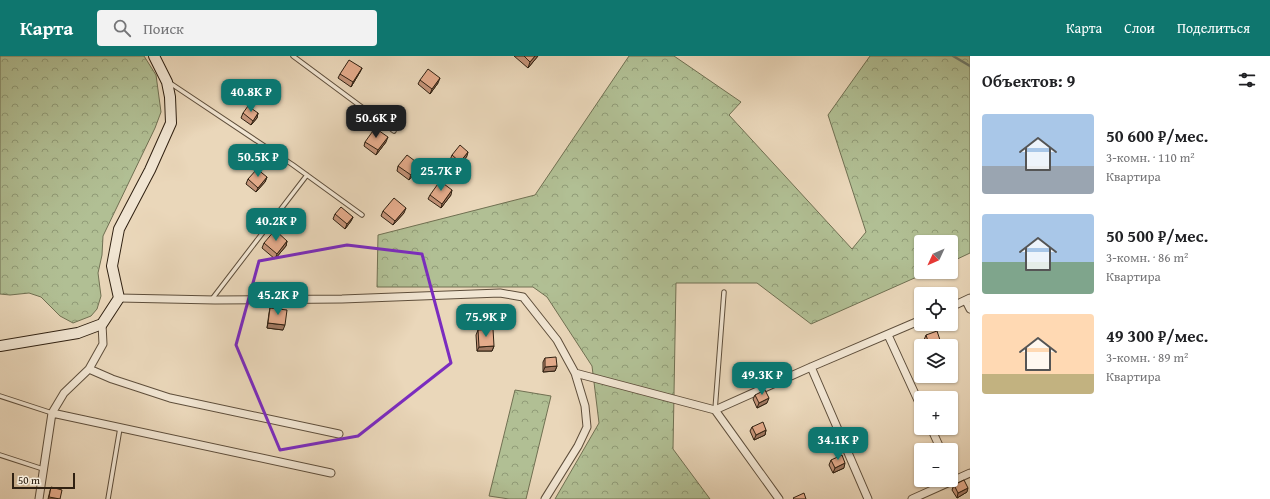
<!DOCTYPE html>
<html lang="ru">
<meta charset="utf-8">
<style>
body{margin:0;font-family:"Gentium Book Plus",serif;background:#f2f2f2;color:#202124;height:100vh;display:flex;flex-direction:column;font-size:15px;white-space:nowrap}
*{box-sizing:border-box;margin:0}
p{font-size:13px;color:#757577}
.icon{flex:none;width:22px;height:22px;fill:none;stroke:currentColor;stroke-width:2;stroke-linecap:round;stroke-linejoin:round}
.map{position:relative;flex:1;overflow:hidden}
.details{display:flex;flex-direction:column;background:#fff;width:300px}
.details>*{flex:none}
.needle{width:26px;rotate:226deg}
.buttons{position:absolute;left:914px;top:179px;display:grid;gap:8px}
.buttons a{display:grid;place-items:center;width:44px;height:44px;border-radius:4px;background:#fff;box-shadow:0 1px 3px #0004;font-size:20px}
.scale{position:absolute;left:12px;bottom:10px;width:63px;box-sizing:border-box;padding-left:4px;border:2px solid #2f2011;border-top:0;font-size:11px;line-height:14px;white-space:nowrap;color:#2f2011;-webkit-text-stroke:3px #f1e5d2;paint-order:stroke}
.price{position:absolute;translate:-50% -34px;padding:0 9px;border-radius:8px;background:#0f766e;color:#fff;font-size:13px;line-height:26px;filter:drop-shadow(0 1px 2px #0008)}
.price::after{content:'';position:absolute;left:50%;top:24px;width:12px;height:9px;margin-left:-6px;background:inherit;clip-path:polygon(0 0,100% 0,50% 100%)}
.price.selected{background:#222;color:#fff}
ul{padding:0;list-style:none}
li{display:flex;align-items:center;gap:12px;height:100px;padding:0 12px}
li span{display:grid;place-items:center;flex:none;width:112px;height:80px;border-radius:4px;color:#555}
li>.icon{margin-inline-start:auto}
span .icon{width:48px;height:48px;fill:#fffc;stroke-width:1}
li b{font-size:17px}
h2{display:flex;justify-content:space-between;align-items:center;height:48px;padding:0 12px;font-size:17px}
header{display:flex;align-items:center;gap:24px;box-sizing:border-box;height:56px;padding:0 20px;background:#0f766e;color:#fff}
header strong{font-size:19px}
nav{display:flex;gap:22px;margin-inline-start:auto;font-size:14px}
.search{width:280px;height:36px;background:#f2f2f2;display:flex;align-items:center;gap:10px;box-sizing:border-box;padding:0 14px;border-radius:4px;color:#757577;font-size:15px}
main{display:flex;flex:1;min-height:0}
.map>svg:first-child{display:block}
</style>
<header>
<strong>Карта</strong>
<div class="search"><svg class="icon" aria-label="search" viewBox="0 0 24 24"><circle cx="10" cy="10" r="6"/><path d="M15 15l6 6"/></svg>Поиск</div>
<nav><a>Карта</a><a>Слои</a><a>Поделиться</a></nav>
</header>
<main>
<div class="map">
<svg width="970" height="443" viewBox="0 0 970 443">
<defs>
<pattern id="forest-crowns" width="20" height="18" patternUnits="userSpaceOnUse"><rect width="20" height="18" fill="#b1bf94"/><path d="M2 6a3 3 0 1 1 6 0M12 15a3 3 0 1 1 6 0" fill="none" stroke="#909b77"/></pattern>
</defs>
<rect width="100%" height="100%" fill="#ead7ba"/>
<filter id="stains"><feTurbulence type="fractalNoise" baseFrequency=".005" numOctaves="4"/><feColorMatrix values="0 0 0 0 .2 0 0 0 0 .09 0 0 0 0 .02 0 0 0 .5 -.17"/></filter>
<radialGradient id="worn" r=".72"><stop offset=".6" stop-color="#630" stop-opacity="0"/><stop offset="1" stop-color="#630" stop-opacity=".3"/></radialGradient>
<path fill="url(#forest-crowns)" stroke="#707052" d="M0 0H144L156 19 161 56 155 72 103 180 102 199 98 217 101 240 97 253 91 260 73 267 60 260 41 241 29 237 10 239 0 238Z
M629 0H674L741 46 729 59 852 193 866 176 828 59 870 0H970V197L951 206V186H921V216H928L811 268 757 227H676L673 393 710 443H555L599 367 592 310 547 241 533 231H377L378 179 535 139Z
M515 334 551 340 526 443H509L489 440Z"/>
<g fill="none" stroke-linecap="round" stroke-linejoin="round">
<path stroke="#6f7c6d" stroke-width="2.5" d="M953 0 970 10"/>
<defs>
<path id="service" d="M293 0 394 75
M170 27 293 109 362 159
M212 243 307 119
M0 340 52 357
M715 354 724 236
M0 399 43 413
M108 443 120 372"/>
<path id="minor" d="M119 242 215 244 342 243 500 237 523 241 557 284 575 317 585 350 587 371 578 390 545 443
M966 245 970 253
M951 251 970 242
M888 279 921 351
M811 311 868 443
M89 313 112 323 170 342 339 378
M575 317 715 354 811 311 921 264
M715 354 779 443
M52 357 331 417
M931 372 941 394
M951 417 954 424
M39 443 52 357 64 337 89 313 103 288 102 268
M912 443 970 417"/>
<path id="secondary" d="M0 290 78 277 102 268 119 242 112 210 119 173 150 114 171 67 170 41 167 26 154 0"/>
</defs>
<use href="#service" stroke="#5e4e3b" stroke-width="5.5"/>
<use href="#minor" stroke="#5e4e3b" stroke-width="9"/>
<use href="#secondary" stroke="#2f2011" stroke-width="12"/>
<use href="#service" stroke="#f1e5d2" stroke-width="3.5"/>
<use href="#minor" stroke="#f1e5d2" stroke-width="7"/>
<use href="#secondary" stroke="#f1e5d2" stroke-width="10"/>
</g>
<path fill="#c49378" stroke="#2f2011" d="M514 0H538L528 12Z
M362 12 360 16 351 31 338 22 340 18Z
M420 24 438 27 430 38 418 28Z
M243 57H258L257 62 251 69 241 62Z
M365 86H386L376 99 364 90Z
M452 99 467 100 459 111 450 104Z
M419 108 418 113 409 124 397 115 398 110Z
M267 121 265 126 256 136 246 128 248 123Z
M430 139H451L441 152 428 143Z
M383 155 404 157 393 169 381 160Z
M335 158 353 161 351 165 345 173 333 163Z
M287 185 286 190 275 203 262 192 264 187Z
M270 252 283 274 267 272 269 257Z
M478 274 494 290 492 295H477L476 279Z
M926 279 939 288 934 290H927L924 284Z
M545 302 557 310 555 315 543 316V306Z
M755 339 767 347 757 352 753 343Z
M752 371 766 374 765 379 754 384 750 375Z
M831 404 844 412 833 417 829 409Z
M954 429 967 436 957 442 952 434Z
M51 431 60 443H48Z"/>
<path fill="#a07861" stroke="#2f2011" d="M535 0H538L528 12 530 6Z
M362 12 360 16 351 31 353 26Z
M440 22 438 27 430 38 432 33Z
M258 57 257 62 251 69 253 65Z
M388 81 386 86 376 99 378 94Z
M468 96 467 100 459 111 460 106Z
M419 108 418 113 409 124 411 119Z
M267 121 265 126 256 136 258 132Z
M452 134 451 139 441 152 442 148Z
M406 152 404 157 393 169 395 165Z
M353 161 351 165 345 173 347 168Z
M287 185 286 190 275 203 277 198Z
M268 267 285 269 283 274 267 272Z
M940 284 939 288 934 290H928L929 288Z
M494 290 492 295H477L479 291Z
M557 310 555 315 543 316 545 311Z
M769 342 767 347 757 352 759 347Z
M766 374 765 379 754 384 756 379Z
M845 407 844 412 833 417 835 412Z
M968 432 967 436 957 442 958 437Z"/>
<path fill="#e4ab8b" stroke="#2f2011" d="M524 0H535L530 6Z
M349 4 362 12 353 26 340 18Z
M428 13 440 22 432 33 420 24Z
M248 50 258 57 253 65 243 57Z
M375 72 388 81 378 94 365 86Z
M460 89 468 96 460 106 452 99Z
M407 99 419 108 411 119 398 110Z
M257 113 267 121 258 132 248 123Z
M440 125 452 134 442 148 430 139Z
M394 142 406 152 395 165 383 155Z
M341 151 353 161 347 168 335 158Z
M275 174 287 185 277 198 264 187Z
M270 252 287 254 285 269 268 267Z
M493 273 494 290 479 291 478 274Z
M937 275 940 284 929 288 926 279Z
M556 301 557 310 545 311V302Z
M765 334 769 342 759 347 755 339Z
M763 366 766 374 756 379 752 371Z
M842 399 845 407 835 412 831 404Z
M964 424 968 432 958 437 954 429Z
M51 431 62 434 60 443 49 441Z
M804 437 806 443H794L793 442Z"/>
<path fill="none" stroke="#7b2cbf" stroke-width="3" stroke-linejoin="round" d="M347 189 422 198 451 307 358 380 280 394 236 289 259 205Z"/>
<rect width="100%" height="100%" filter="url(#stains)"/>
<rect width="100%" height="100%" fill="url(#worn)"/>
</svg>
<div class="buttons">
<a><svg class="needle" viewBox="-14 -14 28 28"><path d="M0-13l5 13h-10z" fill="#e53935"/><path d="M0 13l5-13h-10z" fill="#757577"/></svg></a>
<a><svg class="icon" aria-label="locate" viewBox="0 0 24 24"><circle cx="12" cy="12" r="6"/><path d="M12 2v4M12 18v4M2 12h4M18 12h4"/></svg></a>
<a><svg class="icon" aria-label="layers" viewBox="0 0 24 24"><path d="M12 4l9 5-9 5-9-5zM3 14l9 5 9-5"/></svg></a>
<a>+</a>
<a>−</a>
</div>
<div class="scale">50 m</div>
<b class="price" style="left:251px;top:57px">40.8K ₽</b>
<b class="price selected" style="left:376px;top:83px">50.6K ₽</b>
<b class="price" style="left:258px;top:122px">50.5K ₽</b>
<b class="price" style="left:441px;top:136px">25.7K ₽</b>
<b class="price" style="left:276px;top:186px">40.2K ₽</b>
<b class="price" style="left:278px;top:260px">45.2K ₽</b>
<b class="price" style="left:486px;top:282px">75.9K ₽</b>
<b class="price" style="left:762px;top:340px">49.3K ₽</b>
<b class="price" style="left:838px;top:405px">34.1K ₽</b>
</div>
<section class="details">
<h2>Объектов: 9<svg class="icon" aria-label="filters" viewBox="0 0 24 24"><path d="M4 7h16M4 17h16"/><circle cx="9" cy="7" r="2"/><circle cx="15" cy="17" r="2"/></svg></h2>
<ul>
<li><span style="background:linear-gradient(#a9c7e8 65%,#9aa5b1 0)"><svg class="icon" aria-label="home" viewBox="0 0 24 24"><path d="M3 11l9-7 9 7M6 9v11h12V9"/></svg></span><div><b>50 600 ₽/мес.</b><p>3-комн. · 110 m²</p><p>Квартира</p></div></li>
<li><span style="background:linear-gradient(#a9c7e8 60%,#7fa58c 0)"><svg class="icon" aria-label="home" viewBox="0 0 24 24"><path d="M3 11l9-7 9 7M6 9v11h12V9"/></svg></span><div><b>50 500 ₽/мес.</b><p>3-комн. · 86 m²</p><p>Квартира</p></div></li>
<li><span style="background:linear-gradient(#ffd9b3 75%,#c2b280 0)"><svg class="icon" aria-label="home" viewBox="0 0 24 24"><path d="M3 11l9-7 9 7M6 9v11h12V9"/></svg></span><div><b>49 300 ₽/мес.</b><p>3-комн. · 89 m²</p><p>Квартира</p></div></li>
</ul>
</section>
</main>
